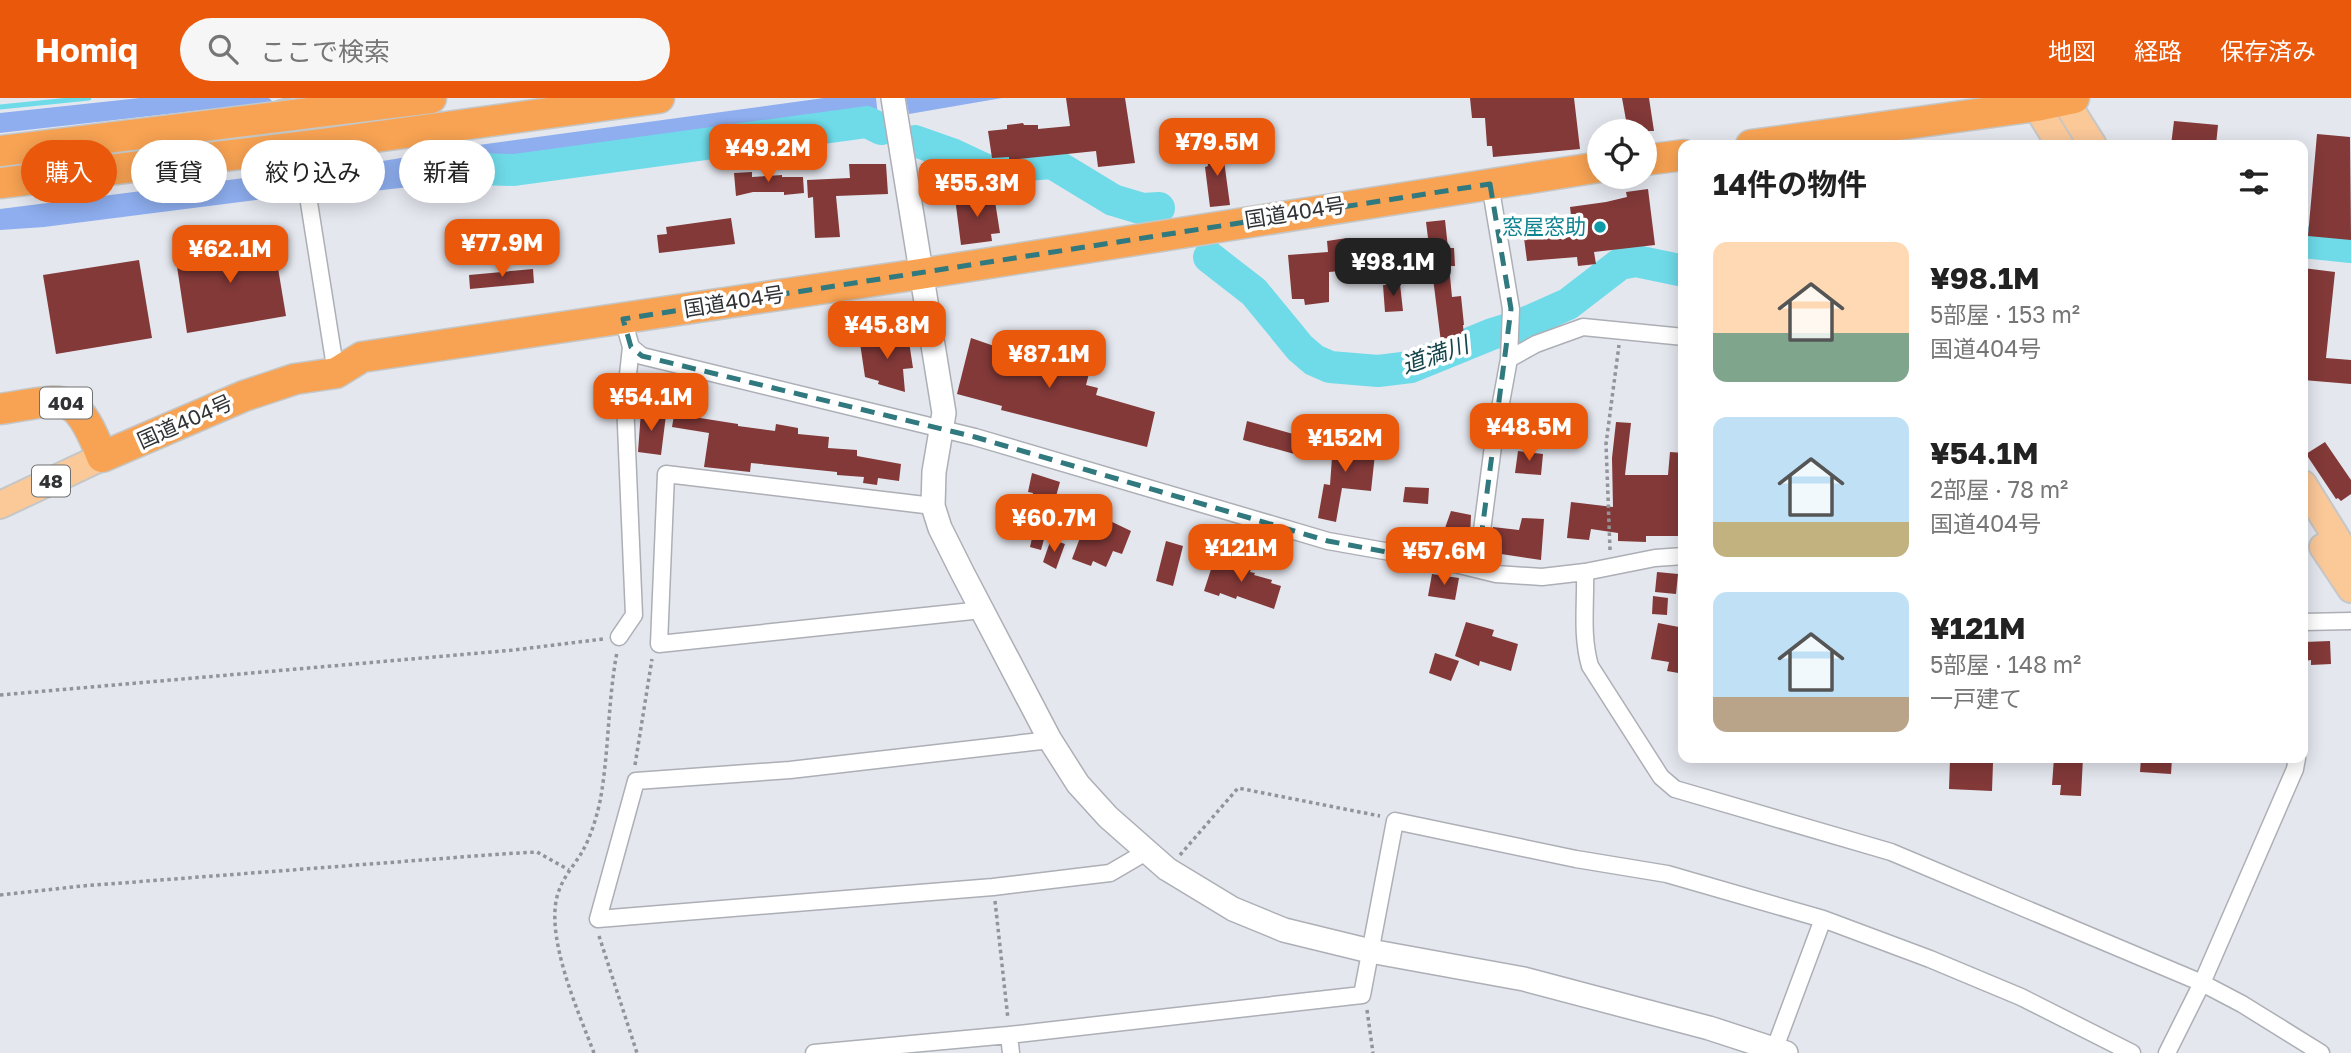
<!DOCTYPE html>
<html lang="ja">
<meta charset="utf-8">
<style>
body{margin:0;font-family:"Golos Text","Noto Sans JP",sans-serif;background:#f6f6f6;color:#222;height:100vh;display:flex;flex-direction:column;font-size:26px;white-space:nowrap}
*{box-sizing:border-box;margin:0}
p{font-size:23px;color:#767676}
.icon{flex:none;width:38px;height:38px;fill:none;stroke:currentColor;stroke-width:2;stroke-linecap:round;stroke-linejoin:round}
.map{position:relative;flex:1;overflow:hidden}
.sheet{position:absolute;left:1678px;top:42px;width:630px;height:623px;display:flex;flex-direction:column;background:#fff;border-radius:14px;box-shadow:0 4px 18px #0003}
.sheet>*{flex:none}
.hud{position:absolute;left:21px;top:42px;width:665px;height:63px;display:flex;gap:14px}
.buttons{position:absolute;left:1587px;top:21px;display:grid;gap:14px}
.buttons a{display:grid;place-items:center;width:70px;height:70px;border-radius:50%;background:#fff;box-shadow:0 4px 18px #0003;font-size:35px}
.price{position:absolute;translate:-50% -60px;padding:0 16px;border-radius:14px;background:#ea580c;color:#fff;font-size:23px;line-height:46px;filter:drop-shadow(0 2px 4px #0008)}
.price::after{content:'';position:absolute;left:50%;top:42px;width:21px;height:16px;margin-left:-10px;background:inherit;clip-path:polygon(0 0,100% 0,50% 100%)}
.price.active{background:#222;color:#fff}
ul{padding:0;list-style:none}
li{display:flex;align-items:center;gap:21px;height:175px;padding:0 35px}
li span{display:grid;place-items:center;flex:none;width:196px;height:140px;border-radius:14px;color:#555}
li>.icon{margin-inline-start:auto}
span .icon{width:84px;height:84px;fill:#fffc;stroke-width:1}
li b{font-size:30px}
h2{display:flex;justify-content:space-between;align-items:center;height:84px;padding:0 35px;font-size:30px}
.tag{padding:0 24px;border-radius:32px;background:#fff;box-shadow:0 4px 18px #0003;font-size:24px;line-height:63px}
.tag.active{background:#ea580c;color:#fff}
header{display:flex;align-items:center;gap:42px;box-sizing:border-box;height:98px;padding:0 35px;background:#ea580c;color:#fff}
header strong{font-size:33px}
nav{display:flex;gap:38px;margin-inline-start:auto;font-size:24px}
.search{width:490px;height:63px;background:#f6f6f6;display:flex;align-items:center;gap:18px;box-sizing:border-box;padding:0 24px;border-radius:38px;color:#767676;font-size:26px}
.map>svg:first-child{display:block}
</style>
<header>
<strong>Homiq</strong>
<div class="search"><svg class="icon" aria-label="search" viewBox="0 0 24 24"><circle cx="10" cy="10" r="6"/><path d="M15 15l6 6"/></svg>ここで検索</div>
<nav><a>地図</a><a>経路</a><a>保存済み</a></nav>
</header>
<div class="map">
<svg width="2351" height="955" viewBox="0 0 2351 955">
<rect width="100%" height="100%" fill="#e4e7ee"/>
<path fill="#8eaeef" d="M140 0H269L273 4 0 35V15Z
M824 0H876L878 19 513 69C490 67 477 71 464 49Z
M906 0H1002L909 16Z
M444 53 447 64 432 83 409 89 320 99 315 74Z
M291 74 295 97 44 129 0 132V111Z"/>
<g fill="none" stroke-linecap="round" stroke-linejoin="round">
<path stroke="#6fdbe9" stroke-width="5" d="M0 9 89 0"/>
<path stroke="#6fdbe9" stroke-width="32" d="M915 43 952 56 986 72 1005 74 1026 67 1052 65 1113 102 1143 111 1159 110
M460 55 479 71 514 72 867 24 881 31
M2303 144 2351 149
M1209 159 1254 194 1300 250 1314 262 1330 269 1378 273 1411 269 1492 236 1518 228 1568 206 1620 166 1636 163 1684 173"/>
</g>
<path fill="#823938" d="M1066 0H1125L1135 65 1098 69 1096 53 1009 62V59L992 60 988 33 1007 31V27L1023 25 1024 27H1038V31L1070 28Z
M1470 0H1574L1580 51 1493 59 1492 48H1487L1485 20H1472Z
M1622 0H1649L1654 33H1628Z
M2174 23 2218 27 2216 47H2171Z
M2317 36 2350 39 2351 142 2308 138Z
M1222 48 1230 107 1210 109 1205 69 1208 68 1206 50Z
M849 66H886L888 96 836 98 840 139 815 140 813 99 808 100 807 82 850 80Z
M921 66 957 82 956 93H922Z
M752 74V79L782 77V79H803L804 95 784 97V94H753L736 98 734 75Z
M1648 91 1655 147 1594 154 1596 166 1578 168 1577 159 1527 163 1523 132 1572 125 1570 109 1606 104 1627 99 1626 94Z
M994 97 1000 135 991 136 992 143 961 147 955 100Z
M731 120 735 146 659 155 657 137 667 136 666 129Z
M1445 122 1448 150H1454L1455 168H1449L1452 199 1461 198 1464 227H1463L1464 240 1441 244 1426 124Z
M270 139 271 153 275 152 286 218 187 235 175 155Z
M1347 140 1352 172 1329 174V204L1305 207 1304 201H1292L1288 157 1328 154 1327 143Z
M139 162 152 240 56 256 43 177Z
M2303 170 2335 174 2326 260 2351 262V286L2303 282Z
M533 171 534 185 470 191 469 177Z
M1400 186 1403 213 1385 214 1383 187Z
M908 237 913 270 903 271 905 294 878 286 879 283 865 279 860 245Z
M1003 238 1092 264 1086 287 1098 290 1096 297 1155 314 1147 349 1001 312 1002 308 957 296 971 240 1000 250Z
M678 294 703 298 700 320 738 326V328L775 333 776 326 798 330V336L829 339 828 350 857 352V358L901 366 899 383 878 380 877 387 863 385 864 379 837 377V374L751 365 750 374 704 369 709 335 672 329Z
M641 313 666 317 661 357 638 354Z
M1247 323 1304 339 1298 357 1243 342Z
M1616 324 1631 325 1625 377H1668L1670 354 1684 355V438H1646V444L1618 443V435L1591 431 1589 442 1567 440 1571 404 1613 409 1612 360Z
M1334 332 1349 334 1357 354 1375 356 1371 393 1342 390 1336 424 1318 420 1324 386 1330 387Z
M2325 344 2351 382V396L2341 403 2338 400 2336 401 2306 356Z
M1518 353 1543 356 1541 377 1515 375Z
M1032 375 1060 384 1041 452 1030 449 1036 422 1027 420 1033 395 1028 394Z
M1405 389 1429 390 1428 406 1403 404Z
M1451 413 1471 417 1470 440 1447 438 1448 430H1445Z
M1522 420 1544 421 1541 462 1501 456 1502 451 1490 449 1493 429 1519 432Z
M1106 421 1131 433 1122 456 1113 453 1106 469 1093 463 1091 468 1072 461 1081 437 1095 442 1100 427 1103 428Z
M1051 441 1065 446 1056 471 1043 464Z
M1166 443 1183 448 1173 488 1156 483Z
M1224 461 1252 469 1250 474 1255 475 1254 477 1272 482 1271 485 1281 488 1274 511 1237 498 1236 501 1220 495 1219 498 1204 493 1214 462 1223 464Z
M1657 474 1678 476 1676 496 1655 494Z
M1432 476 1459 480 1455 502 1428 498Z
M1653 498 1668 500 1667 517 1652 516Z
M1466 524 1494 532 1492 538 1518 546 1511 573 1480 563 1479 568 1455 558Z
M1658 525 1684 530V576L1667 573 1669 564 1651 561Z
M2330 543 2331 566 2311 567V562L2304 563V544Z
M1435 555 1459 563 1451 583 1429 575Z
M2054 660H2083L2081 698 2060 697 2061 687H2052Z
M2141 660H2172L2171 676 2140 674Z
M1950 662 1993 665 1992 693 1949 691Z"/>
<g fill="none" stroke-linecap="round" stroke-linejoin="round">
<path stroke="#c0c3c9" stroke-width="16" stroke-dasharray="16 8" stroke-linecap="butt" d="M283 0 304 73"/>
<defs>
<path id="street" d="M304 73 336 275
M623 221 631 249 642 258 975 339 1328 443 1447 464 1496 476 1542 479 1585 474 1655 460 1684 458
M1509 261 1536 246 1583 229 1684 239
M933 408 666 376 659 546 982 512
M1477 471 1493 348 1509 261 1511 211 1490 86
M1585 474C1586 506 1581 537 1590 568L1661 679 1675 691 1891 754 2202 885 2242 906 2321 955
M2303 524 2351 523
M619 539 634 517 625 304 631 249
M1050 642 790 672 636 683 598 821 993 789 1110 775 1146 754
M1009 937 1011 955
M814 955 1009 937 1362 897 1395 723 1576 761 1667 776 1823 821 1930 861 2021 899 2132 955
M1773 955 1823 821
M2167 955 2202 885 2295 671 2297 660"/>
<path id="secondary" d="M893 0 944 315 934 374 933 408 940 430 962 474 1050 642 1078 686 1108 719 1167 771 1233 811 1284 832 1370 853 1524 881 1709 930 1786 955"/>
<path id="primary" d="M2064 1 2093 47
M2036 8 2060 47
M2303 386 2351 463
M0 407 102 359
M2323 449 2351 491"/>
<path id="highway" d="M1751 47 2036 8 2074 0
M0 53 431 0
M1645 62 1684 57
M0 85 323 46 659 0
M0 311C66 301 75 290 102 359L244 298 295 281 336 275 362 259 920 176 1600 69"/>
</defs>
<use href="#street" stroke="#acafb5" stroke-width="19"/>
<use href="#secondary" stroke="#acafb5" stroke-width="26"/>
<use href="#primary" stroke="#c5c6c6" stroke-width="30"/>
<use href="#highway" stroke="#c5c6c6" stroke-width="33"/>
<path stroke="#929499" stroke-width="3.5" stroke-dasharray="3.5 3.5" stroke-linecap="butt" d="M1610 452 1606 346 1619 247
M0 597 514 552 603 541
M635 667 652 561
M1180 757 1238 690 1380 718
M0 797 82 788 501 756 537 754 569 772
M995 803 1008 921
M599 838 637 955
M1367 912 1373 955
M594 955C579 915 541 832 560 790 565 777 575 766 582 754 591 739 598 715 601 698 609 650 608 602 617 554"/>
<use href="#street" stroke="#fff" stroke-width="16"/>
<use href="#secondary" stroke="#fff" stroke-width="23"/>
<use href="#primary" stroke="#fbc898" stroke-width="26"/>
<use href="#highway" stroke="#f8a353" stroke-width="30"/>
</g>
<path fill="none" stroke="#30797e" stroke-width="5" stroke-dasharray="14 9" stroke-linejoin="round" d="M1490 86 1511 211 1477 471 1328 443 975 339 642 258 631 249 623 221Z"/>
<circle fill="#0f9aa8" stroke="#fff" stroke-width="2.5" cx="1600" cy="129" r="7"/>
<g text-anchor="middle" stroke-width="7" stroke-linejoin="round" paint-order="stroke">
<g fill="#fff" stroke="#6e7071" stroke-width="2">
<rect x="40" y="289.5" width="52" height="31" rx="5"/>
<rect x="32" y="367.5" width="38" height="31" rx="5"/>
</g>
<g font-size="19" font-weight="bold" fill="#303234">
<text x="66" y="312">404</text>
<text x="51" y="390">48</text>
</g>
<g font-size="21" fill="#303234" stroke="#fff">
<text transform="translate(1295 115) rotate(-9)" y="7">国道404号</text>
<text transform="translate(734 204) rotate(-9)" y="7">国道404号</text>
<text transform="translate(185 324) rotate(-24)" y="7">国道404号</text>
</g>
<g font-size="21" fill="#0d838f" stroke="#fff" text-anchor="end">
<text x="1586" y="136">窓屋窓助</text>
</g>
<g font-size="23" font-style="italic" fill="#14454b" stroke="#fff">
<text transform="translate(1435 257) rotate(-19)" y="8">道満川</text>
</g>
</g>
</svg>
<div class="buttons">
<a><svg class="icon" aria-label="locate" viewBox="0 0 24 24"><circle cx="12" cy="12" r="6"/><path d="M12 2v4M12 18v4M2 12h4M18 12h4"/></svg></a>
</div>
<b class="price" style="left:1217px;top:80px">¥79.5M</b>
<b class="price" style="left:768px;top:86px">¥49.2M</b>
<b class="price" style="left:977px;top:121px">¥55.3M</b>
<b class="price" style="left:502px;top:181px">¥77.9M</b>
<b class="price" style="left:230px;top:187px">¥62.1M</b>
<b class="price active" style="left:1393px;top:200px">¥98.1M</b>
<b class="price" style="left:887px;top:263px">¥45.8M</b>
<b class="price" style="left:1049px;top:292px">¥87.1M</b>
<b class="price" style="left:651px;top:335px">¥54.1M</b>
<b class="price" style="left:1529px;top:365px">¥48.5M</b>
<b class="price" style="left:1345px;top:376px">¥152M</b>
<b class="price" style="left:1054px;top:456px">¥60.7M</b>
<b class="price" style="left:1241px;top:486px">¥121M</b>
<b class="price" style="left:1444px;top:489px">¥57.6M</b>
<div class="hud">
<a class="tag active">購入</a>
<a class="tag">賃貸</a>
<a class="tag">絞り込み</a>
<a class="tag">新着</a>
</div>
<section class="sheet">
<h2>14件の物件<svg class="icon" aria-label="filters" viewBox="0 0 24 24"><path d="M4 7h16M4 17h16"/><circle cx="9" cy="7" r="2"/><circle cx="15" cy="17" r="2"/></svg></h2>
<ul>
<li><span style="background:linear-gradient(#ffd9b3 65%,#7fa58c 0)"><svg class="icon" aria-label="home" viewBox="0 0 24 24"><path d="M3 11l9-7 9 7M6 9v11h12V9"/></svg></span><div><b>¥98.1M</b><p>5部屋 · 153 m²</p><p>国道404号</p></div></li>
<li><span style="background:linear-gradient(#bfe0f5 75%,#c2b280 0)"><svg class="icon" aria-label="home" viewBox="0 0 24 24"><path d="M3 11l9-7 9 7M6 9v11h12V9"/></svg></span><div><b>¥54.1M</b><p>2部屋 · 78 m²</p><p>国道404号</p></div></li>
<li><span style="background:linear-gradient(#bfe0f5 75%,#b9a48a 0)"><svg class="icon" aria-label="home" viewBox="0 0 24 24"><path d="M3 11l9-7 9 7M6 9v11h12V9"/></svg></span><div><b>¥121M</b><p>5部屋 · 148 m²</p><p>一戸建て</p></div></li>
</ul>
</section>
</div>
